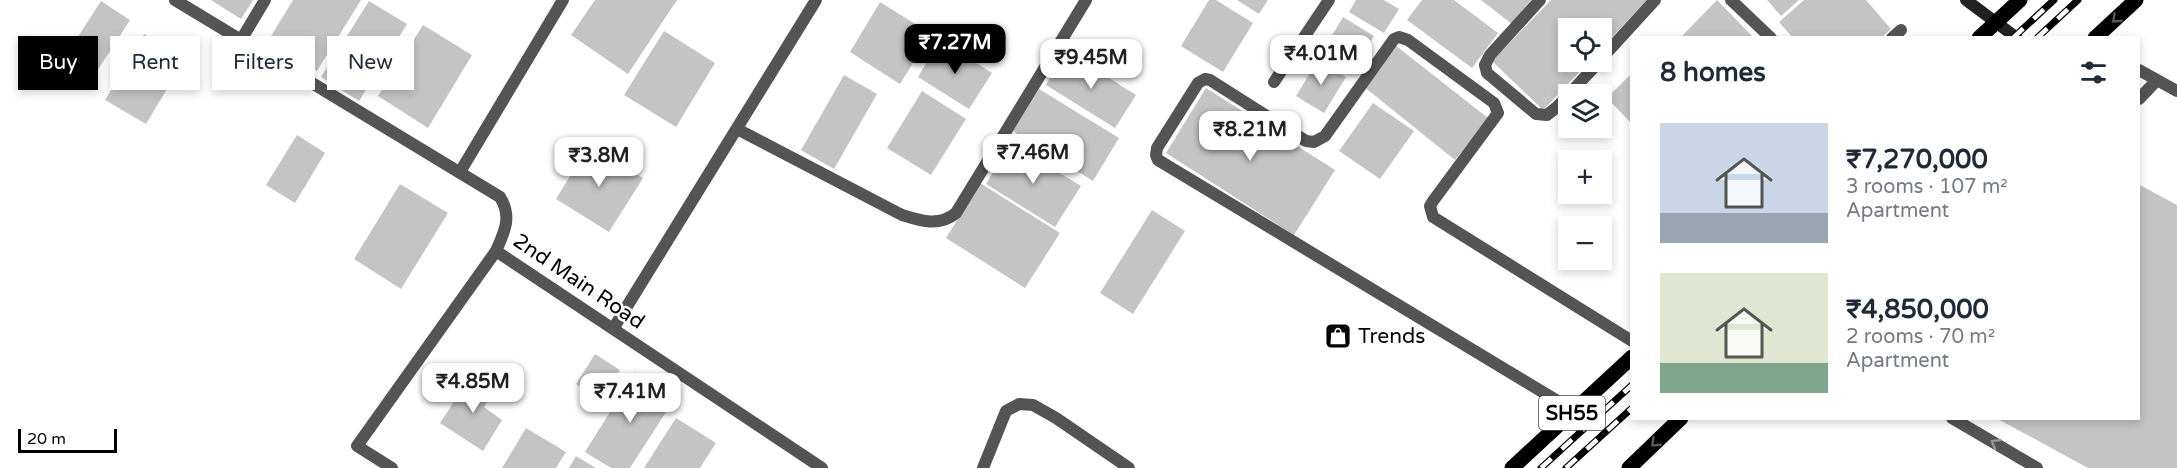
<!DOCTYPE html>
<meta charset="utf-8">
<style>
body{margin:0;font-family:"Varela Round",sans-serif;background:#f6f6f7;color:#1f2937;height:100vh;display:flex;flex-direction:column;font-size:22px;white-space:nowrap}
*{box-sizing:border-box;margin:0}
p{font-size:20px;color:#747a83}
.icon{flex:none;width:33px;height:33px;fill:none;stroke:currentColor;stroke-width:2;stroke-linecap:round;stroke-linejoin:round}
.map{position:relative;flex:1;overflow:hidden}
.details{position:absolute;left:1630px;top:36px;width:510px;height:384px;display:flex;flex-direction:column;background:#fff;border-radius:0px;box-shadow:0 3px 9px #0003}
.details>*{flex:none}
.hud{position:absolute;left:18px;top:36px;width:570px;height:54px;display:flex;gap:12px}
.tools{position:absolute;left:1558px;top:18px;display:grid;gap:12px}
.tools a{display:grid;place-items:center;width:54px;height:54px;border-radius:0px;background:#fff;box-shadow:0 3px 9px #0003;font-size:30px}
.scale{position:absolute;left:18px;bottom:15px;width:99px;box-sizing:border-box;padding-left:6px;border:3px solid #000;border-top:0;font-size:16px;line-height:21px;white-space:nowrap;color:#000;-webkit-text-stroke:4px #fff;paint-order:stroke}
.price{position:absolute;translate:-50% -51px;padding:0 14px;border-radius:12px;background:#fff;color:#222;font-size:20px;line-height:39px;filter:drop-shadow(0 2px 3px #0008)}
.price::after{content:'';position:absolute;left:50%;top:36px;width:18px;height:14px;margin-left:-9px;background:inherit;clip-path:polygon(0 0,100% 0,50% 100%)}
.price.selected{background:#000;color:#fff}
ul{padding:0;list-style:none}
li{display:flex;align-items:center;gap:18px;height:150px;padding:0 30px}
li span{display:grid;place-items:center;flex:none;width:168px;height:120px;border-radius:0px;color:#555}
li>.icon{margin-inline-start:auto}
span .icon{width:72px;height:72px;fill:#fffc;stroke-width:1}
li b{font-size:26px}
h2{display:flex;justify-content:space-between;align-items:center;height:72px;padding:0 30px;font-size:26px}
.chip{padding:0 21px;border-radius:0px;background:#fff;box-shadow:0 3px 9px #0003;font-size:21px;line-height:54px}
.chip.selected{background:#000;color:#fff}
.map>svg:first-child{display:block}
</style>
<div class="map">
<svg width="2177" height="468" viewBox="0 0 2177 468">
<rect width="100%" height="100%" fill="#fff"/>
<path fill="#c4c4c4" d="M211 0H253L241 19Z
M293 0H361L317 71 268 41Z
M595 0H677L628 74 571 35Z
M1209 0H1216L1253 23 1223 72 1181 46Z
M1237 0H1268L1259 14Z
M1356 0H1384L1399 9 1384 33 1349 12Z
M1422 0H1454L1498 33 1472 68 1407 20Z
M1481 0H1531L1512 24Z
M1551 0H1647L1602 48V28H1569V62H1589L1543 110 1492 61Z
M1717 0 1754 38H1680Z
M1767 0H1799L1781 16Z
M1804 0H1866L1891 29 1881 38H1793L1779 22Z
M101 1 130 20 92 79 63 60Z
M369 1 407 24 359 101 321 77Z
M880 2 931 34 900 84 850 52Z
M1343 17 1374 36 1355 66 1325 47Z
M423 25 472 55 428 128 378 96Z
M664 31 715 63 676 127 624 95Z
M144 34 185 59 146 124 105 100Z
M940 40 992 73 969 109 918 77Z
M1395 45 1488 118 1455 160 1363 86Z
M1066 51 1136 95 1115 128 1046 85Z
M1318 60 1346 77 1324 113 1296 96Z
M1632 73V124L1607 98Z
M844 75 877 94 834 169 801 150Z
M1206 88 1335 170 1294 235 1166 153Z
M1039 89 1119 138 1093 181 1013 131Z
M922 91 966 119 931 175 887 148Z
M1373 103 1414 131 1380 179 1339 151Z
M297 135 325 153 295 203 266 185Z
M1011 143 1081 186 1055 227 986 184Z
M589 145 643 178 609 232 556 199Z
M980 183 1060 233 1025 288 946 238Z
M400 184 448 213 401 289 354 259Z
M2140 185 2177 205V468H2088L1996 418H2139Z
M1152 210 1185 231 1133 314 1100 293Z
M595 354 620 370 600 400 576 384Z
M635 372 675 398 630 468H611L585 452Z
M472 374 495 390 484 407 502 420 483 451 440 423Z
M676 418 716 443 700 468H644Z
M526 428 566 452 556 468H502Z
M576 456 596 468H569Z"/>
<g fill="none" stroke-linecap="round" stroke-linejoin="round">
<path stroke="#545454" stroke-width="12" d="M2139 70 2177 91
M2139 99 2157 80
M1952 418 2037 468"/>
<path stroke="#545454" stroke-width="12" d="M175 0 500 197C512 216 505 231 496 251L822 468
M1540 0 1490 55 1485 65 1487 73 1536 114 1547 115 1557 107 1599 62
M1731 0 1771 38
M1892 38 1901 30
M241 40 265 0
M1602 58 1655 0
M1274 82 1329 0
M737 129 902 215C921 221 939 227 956 213L1086 0
M460 172 563 0
M613 329 816 0
M1574 411 1158 160 1156 155 1157 148 1198 83 1205 79 1210 80 1306 141 1314 142 1325 136 1394 39 1399 37 1408 40 1494 103 1498 113 1433 201 1430 206 1433 217 1632 341
M392 468 357 446 496 251
M983 468 1006 411 1019 404 1033 405 1056 418 1129 468"/>
<path stroke="#212121" stroke-width="12" d="M1966 0 2017 38"/>
<path stroke="#000" stroke-width="15" d="M1979 38 2020 0
M2095 38 2136 0
M1512 468 1632 357
M1629 468 1681 418"/>
<defs>
<path id="rail" d="M2013 38 2054 0
M2037 38 2078 0
M1541 468 1632 385
M1566 468 1632 408"/>
</defs>
<use href="#rail" stroke="#000" stroke-width="7"/>
<use href="#rail" stroke="#fff" stroke-width="4.5" stroke-dasharray="14" stroke-linecap="butt"/>
</g>
<defs><path id="oneway-chevron" d="M-2-3.5L2.5 0L-2 3.5" fill="none" stroke-width="1.6" stroke-linecap="round" stroke-linejoin="round" transform="scale(1.5)"/></defs>
<g stroke="#595959">
<use href="#oneway-chevron" transform="translate(2116 19) rotate(137)"/>
<use href="#oneway-chevron" transform="translate(1655 443) rotate(136)"/>
</g>
<use stroke="#989898" href="#oneway-chevron" transform="translate(1995 443) rotate(-150)"/>
<defs>
<symbol id="shop-square" viewBox="-11 -11 22 22"><rect x="-9" y="-9" width="18" height="18" rx="4" fill="#000" stroke="#fff"/><path d="M-5-2.5h2.3a2.7 3.5 0 0 1 5.4 0H5L5.5 6h-11ZM-1.5-2.5h3a1.5 2.3 0 0 0-3 0Z" fill="#fff"/></symbol>
</defs>
<g fill-rule="evenodd">
<use href="#shop-square" x="1323" y="321" width="30" height="30"/>
</g>
<g text-anchor="middle" stroke-width="5" stroke-linejoin="round" paint-order="stroke">
<rect fill="#fff" stroke="#4c4c4c" stroke-width="1.5" x="1539" y="396" width="66" height="34" rx="4.5"/>
<g font-size="20" font-weight="bold" fill="#000">
<text x="1572" y="420">SH55</text>
</g>
<g font-size="21" fill="#000" stroke="#fff">
<text transform="translate(579 281) rotate(34)" y="7">2nd Main Road</text>
</g>
<g font-size="21" fill="#000" stroke="#fff" text-anchor="start">
<text x="1358" y="343">Trends</text>
</g>
</g>
</svg>
<div class="tools">
<a><svg class="icon" aria-label="locate" viewBox="0 0 24 24"><circle cx="12" cy="12" r="6"/><path d="M12 2v4M12 18v4M2 12h4M18 12h4"/></svg></a>
<a><svg class="icon" aria-label="layers" viewBox="0 0 24 24"><path d="M12 4l9 5-9 5-9-5zM3 14l9 5 9-5"/></svg></a>
<a>+</a>
<a>−</a>
</div>
<div class="scale">20 m</div>
<b class="price selected" style="left:955px;top:75px">₹7.27M</b>
<b class="price" style="left:1321px;top:86px">₹4.01M</b>
<b class="price" style="left:1091px;top:90px">₹9.45M</b>
<b class="price" style="left:1250px;top:162px">₹8.21M</b>
<b class="price" style="left:1033px;top:185px">₹7.46M</b>
<b class="price" style="left:599px;top:188px">₹3.8M</b>
<b class="price" style="left:473px;top:414px">₹4.85M</b>
<b class="price" style="left:630px;top:424px">₹7.41M</b>
<div class="hud">
<a class="chip selected">Buy</a>
<a class="chip">Rent</a>
<a class="chip">Filters</a>
<a class="chip">New</a>
</div>
<section class="details">
<h2>8 homes<svg class="icon" aria-label="filters" viewBox="0 0 24 24"><path d="M4 7h16M4 17h16"/><circle cx="9" cy="7" r="2"/><circle cx="15" cy="17" r="2"/></svg></h2>
<ul>
<li><span style="background:linear-gradient(#c9d6e8 75%,#9aa5b1 0)"><svg class="icon" aria-label="home" viewBox="0 0 24 24"><path d="M3 11l9-7 9 7M6 9v11h12V9"/></svg></span><div><b>₹7,270,000</b><p>3 rooms · 107 m²</p><p>Apartment</p></div></li>
<li><span style="background:linear-gradient(#dfe7d0 75%,#7fa58c 0)"><svg class="icon" aria-label="home" viewBox="0 0 24 24"><path d="M3 11l9-7 9 7M6 9v11h12V9"/></svg></span><div><b>₹4,850,000</b><p>2 rooms · 70 m²</p><p>Apartment</p></div></li>
</ul>
</section>
</div>
